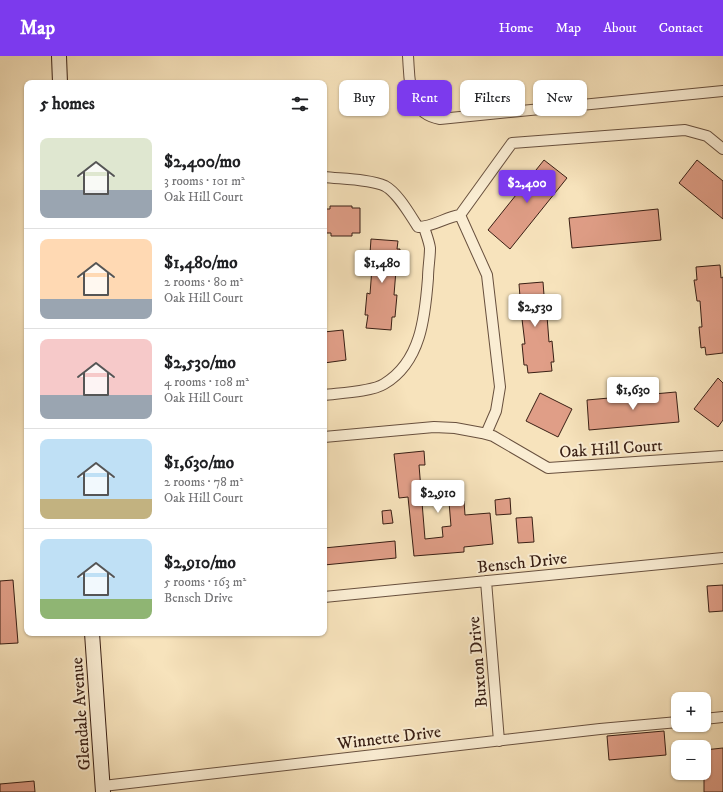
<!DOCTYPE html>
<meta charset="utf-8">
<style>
body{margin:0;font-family:"IM FELL DW Pica",serif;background:#f6f6f6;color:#202124;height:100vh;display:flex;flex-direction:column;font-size:15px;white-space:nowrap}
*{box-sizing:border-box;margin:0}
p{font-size:13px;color:#757577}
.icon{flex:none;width:22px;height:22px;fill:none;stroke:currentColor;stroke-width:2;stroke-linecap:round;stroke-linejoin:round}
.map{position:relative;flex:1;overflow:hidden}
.sheet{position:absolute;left:24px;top:24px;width:303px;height:556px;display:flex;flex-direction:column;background:#fff;border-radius:8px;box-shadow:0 1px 3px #0004}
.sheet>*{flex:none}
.guide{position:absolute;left:339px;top:24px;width:324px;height:36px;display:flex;gap:8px}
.controls{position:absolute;left:671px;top:636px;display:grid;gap:8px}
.controls a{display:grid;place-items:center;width:40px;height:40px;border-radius:8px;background:#fff;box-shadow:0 1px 3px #0004;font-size:20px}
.price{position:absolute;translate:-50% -34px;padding:0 9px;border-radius:4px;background:#fff;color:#222;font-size:13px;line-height:26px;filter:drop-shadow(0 1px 2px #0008)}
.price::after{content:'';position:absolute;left:50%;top:24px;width:12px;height:9px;margin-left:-6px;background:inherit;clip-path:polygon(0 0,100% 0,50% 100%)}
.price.current{background:#7c3aed;color:#fff}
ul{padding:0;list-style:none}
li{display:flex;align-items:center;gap:12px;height:100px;padding:0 16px}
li+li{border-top:1px solid #e0e0e0}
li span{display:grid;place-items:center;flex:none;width:112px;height:80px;border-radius:8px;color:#555}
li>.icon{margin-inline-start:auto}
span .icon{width:48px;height:48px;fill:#fffc;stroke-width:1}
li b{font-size:17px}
h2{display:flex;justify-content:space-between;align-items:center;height:48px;padding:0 16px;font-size:17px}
.tag{padding:0 14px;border-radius:8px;background:#fff;box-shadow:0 1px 3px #0004;font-size:14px;line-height:36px}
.tag.current{background:#7c3aed;color:#fff}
header{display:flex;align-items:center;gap:24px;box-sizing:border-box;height:56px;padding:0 20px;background:#7c3aed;color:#fff}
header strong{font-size:19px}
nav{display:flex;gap:22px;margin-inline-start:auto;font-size:14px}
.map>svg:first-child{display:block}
</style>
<header>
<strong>Map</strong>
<nav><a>Home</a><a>Map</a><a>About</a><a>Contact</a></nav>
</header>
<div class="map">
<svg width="723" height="736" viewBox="0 0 723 736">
<rect width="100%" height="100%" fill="#f7e3bc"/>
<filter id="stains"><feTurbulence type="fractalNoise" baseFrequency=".005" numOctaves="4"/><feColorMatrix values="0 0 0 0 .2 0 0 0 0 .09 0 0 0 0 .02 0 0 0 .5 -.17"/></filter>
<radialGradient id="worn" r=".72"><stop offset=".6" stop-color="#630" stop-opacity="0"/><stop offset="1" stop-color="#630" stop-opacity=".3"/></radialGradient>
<path fill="#e09e87" stroke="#391f14" d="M544 104 567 122 510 193 488 174Z
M697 104 723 125V163L679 127Z
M330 150H352V152H360V177H352V180H331V177H324V153H330Z
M658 153 661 184 572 192 569 162Z
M371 183 398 185 397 193H400L398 215 396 214 394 239H397L395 261H392L391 274 366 272 368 259H365L367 237 370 238 372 212H369Z
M720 209 721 222 723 221V297L706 299 705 291 701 292 699 271H702L700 245H697L694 224H697L696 211Z
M543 226 544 239H547L549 260H547L549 286 552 285 554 306H551L552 315 528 317 527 309H524L522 288H525L522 263H520L518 241H520L519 228Z
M343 274 346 304 324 307V276Z
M718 322 723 327V364L718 371 694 353Z
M676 336 679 366 589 374 587 344Z
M540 337 572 353 558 381 526 365Z
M424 395 425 409H419L425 483 443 481 442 471 451 470 449 446 464 445 465 459 490 457 493 488 464 491V496L414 500 408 441 399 442 394 398Z
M510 442 511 458 496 459 495 444Z
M391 454 393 467 383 468 382 455Z
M532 461 534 486 518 487 516 462Z
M395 485 396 502 324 509V492Z
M13 524 18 587 0 588V525Z
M723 529V555L709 556 707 530Z
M664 675 666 699 609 704 607 680Z
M723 692V736H704V694Z
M34 725 35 736H0V728Z"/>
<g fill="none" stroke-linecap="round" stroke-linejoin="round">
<defs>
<path id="street" d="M408 0C410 26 407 57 440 63L723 35
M324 121C341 123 370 123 385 130 398 137 410 159 418 171 433 171 446 161 460 159L487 219 500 331 496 355 486 378
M460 159 512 87 685 74 707 80 723 93
M324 339C340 337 371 336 384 328 421 306 425 261 428 222 428 212 430 202 430 192 429 185 426 178 424 171
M324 381 434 371 455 372 482 377 493 380 548 412 723 400
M486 525 499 685
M324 541 723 502
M704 663 723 661
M103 730 600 673 678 666"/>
<path id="secondary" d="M59 0 60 27
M92 577 103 736"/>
</defs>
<use href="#street" stroke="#68503e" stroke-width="12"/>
<use href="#secondary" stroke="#391f14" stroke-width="16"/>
<use href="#street" stroke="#faedd3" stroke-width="10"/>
<use href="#secondary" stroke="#faedd3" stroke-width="14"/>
</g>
<g text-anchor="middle" stroke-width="4" stroke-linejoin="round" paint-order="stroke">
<g font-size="17" fill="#391f14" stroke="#faedd3">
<text transform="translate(611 392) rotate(-4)" y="6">Oak Hill Court</text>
<text transform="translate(522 506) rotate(-6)" y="6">Bensch Drive</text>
<text transform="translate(477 606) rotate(-95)" y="6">Buxton Drive</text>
<text transform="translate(80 658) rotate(-94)" y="6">Glendale Avenue</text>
<text transform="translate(389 681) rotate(-7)" y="6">Winnette Drive</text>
</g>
</g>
<rect width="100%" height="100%" filter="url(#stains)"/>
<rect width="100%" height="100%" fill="url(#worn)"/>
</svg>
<div class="controls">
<a>+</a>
<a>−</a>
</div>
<b class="price current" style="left:527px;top:148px">$2,400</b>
<b class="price" style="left:382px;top:228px">$1,480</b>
<b class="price" style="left:535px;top:272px">$2,530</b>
<b class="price" style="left:633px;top:355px">$1,630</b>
<b class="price" style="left:438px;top:458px">$2,910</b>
<div class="guide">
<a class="tag">Buy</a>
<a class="tag current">Rent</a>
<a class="tag">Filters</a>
<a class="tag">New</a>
</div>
<section class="sheet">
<h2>5 homes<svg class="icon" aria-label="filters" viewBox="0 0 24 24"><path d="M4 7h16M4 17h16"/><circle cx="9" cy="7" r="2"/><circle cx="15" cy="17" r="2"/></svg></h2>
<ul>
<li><span style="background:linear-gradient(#dfe7d0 65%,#9aa5b1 0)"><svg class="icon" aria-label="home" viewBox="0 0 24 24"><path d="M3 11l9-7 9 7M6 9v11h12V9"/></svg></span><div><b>$2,400/mo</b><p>3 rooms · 101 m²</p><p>Oak Hill Court</p></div></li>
<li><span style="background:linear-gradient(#ffd9b3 75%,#9aa5b1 0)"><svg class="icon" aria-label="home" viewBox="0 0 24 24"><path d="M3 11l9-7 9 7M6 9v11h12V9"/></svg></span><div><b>$1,480/mo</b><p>2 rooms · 80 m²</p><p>Oak Hill Court</p></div></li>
<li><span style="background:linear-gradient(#f6c9c9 70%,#9aa5b1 0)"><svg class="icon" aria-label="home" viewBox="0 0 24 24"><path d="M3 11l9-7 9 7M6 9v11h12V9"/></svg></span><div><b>$2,530/mo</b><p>4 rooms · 108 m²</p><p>Oak Hill Court</p></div></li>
<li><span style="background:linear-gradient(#bfe0f5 75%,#c2b280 0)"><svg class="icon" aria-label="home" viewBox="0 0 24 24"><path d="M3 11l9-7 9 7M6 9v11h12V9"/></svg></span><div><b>$1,630/mo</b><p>2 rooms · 78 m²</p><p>Oak Hill Court</p></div></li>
<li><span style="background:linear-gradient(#bfe0f5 75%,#8fb573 0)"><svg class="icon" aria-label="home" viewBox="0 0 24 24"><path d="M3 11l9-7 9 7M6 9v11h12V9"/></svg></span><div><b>$2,910/mo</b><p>5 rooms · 163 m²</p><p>Bensch Drive</p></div></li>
</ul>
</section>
</div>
